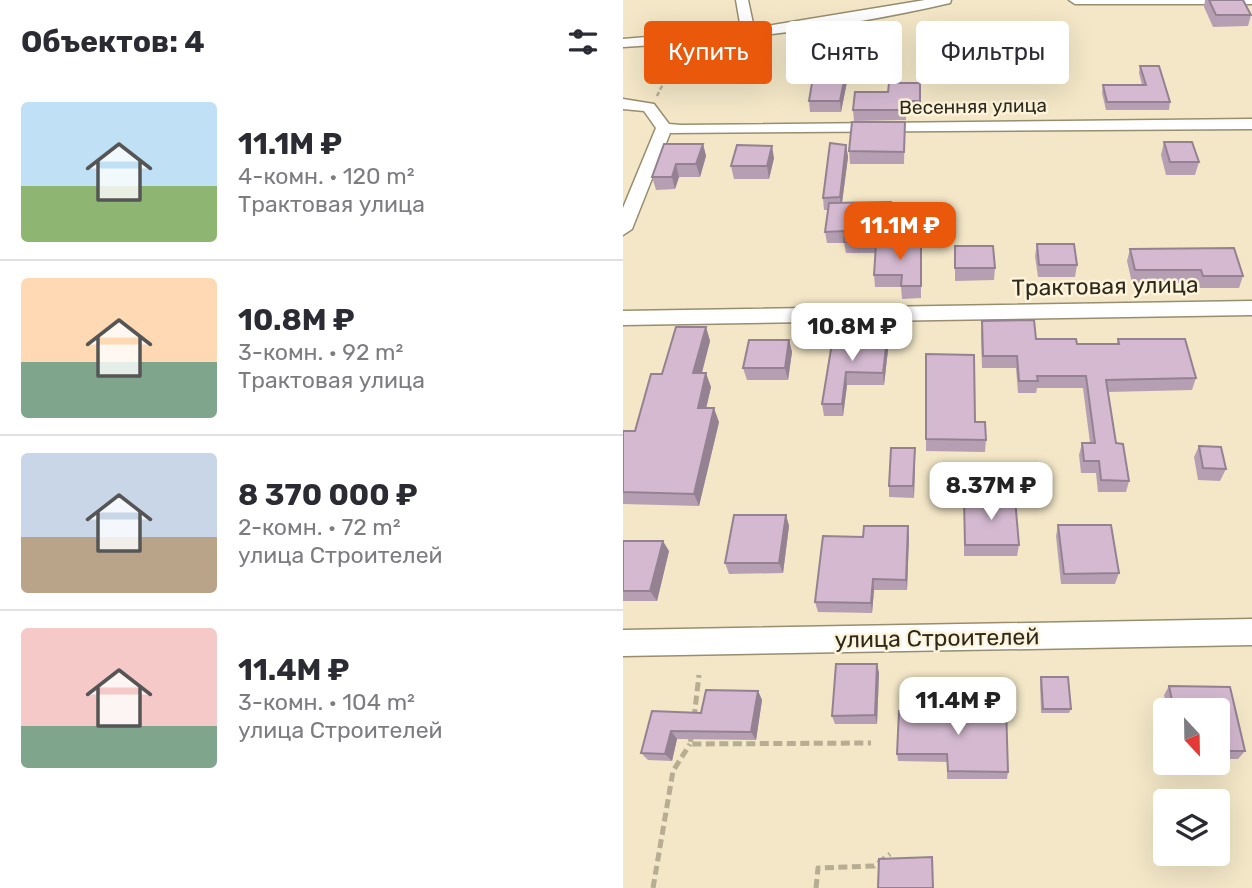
<!DOCTYPE html>
<html lang="ru">
<meta charset="utf-8">
<style>
body{margin:0;font-family:Rubik,sans-serif;background:#f7f7f7;color:#2b2b33;height:100vh;display:flex;flex-direction:column;font-size:26px;white-space:nowrap}
*{box-sizing:border-box;margin:0}
p{font-size:23px;color:#7c7c81}
.icon{flex:none;width:38px;height:38px;fill:none;stroke:currentColor;stroke-width:2;stroke-linecap:round;stroke-linejoin:round}
.map{position:relative;flex:1;overflow:hidden}
.panel{display:flex;flex-direction:column;background:#fff;width:623px}
.panel>*{flex:none}
.hud{position:absolute;left:21px;top:21px;width:502px;height:63px;display:flex;gap:14px}
.needle{width:46px;rotate:158deg}
.fabs{position:absolute;left:530px;top:698px;display:grid;gap:14px}
.fabs a{display:grid;place-items:center;width:77px;height:77px;border-radius:7px;background:#fff;box-shadow:0 7px 28px #0002;font-size:35px}
.price{position:absolute;translate:-50% -60px;padding:0 16px;border-radius:14px;background:#fff;color:#222;font-size:23px;line-height:46px;filter:drop-shadow(0 2px 4px #0008)}
.price::after{content:'';position:absolute;left:50%;top:42px;width:21px;height:16px;margin-left:-10px;background:inherit;clip-path:polygon(0 0,100% 0,50% 100%)}
.price.selected{background:#ea580c;color:#fff}
ul{padding:0;list-style:none}
li{display:flex;align-items:center;gap:21px;height:175px;padding:0 21px}
li+li{border-top:2px solid #e1e1e2}
li span{display:grid;place-items:center;flex:none;width:196px;height:140px;border-radius:7px;color:#555}
li>.icon{margin-inline-start:auto}
span .icon{width:84px;height:84px;fill:#fffc;stroke-width:1}
li b{font-size:30px}
h2{display:flex;justify-content:space-between;align-items:center;height:84px;padding:0 21px;font-size:30px}
.chip{padding:0 24px;border-radius:7px;background:#fff;box-shadow:0 7px 28px #0002;font-size:24px;line-height:63px}
.chip.selected{background:#ea580c;color:#fff}
main{display:flex;flex:1;min-height:0}
.map>svg:first-child{display:block}
</style>
<main>
<section class="panel">
<h2>Объектов: 4<svg class="icon" aria-label="filters" viewBox="0 0 24 24"><path d="M4 7h16M4 17h16"/><circle cx="9" cy="7" r="2"/><circle cx="15" cy="17" r="2"/></svg></h2>
<ul>
<li><span style="background:linear-gradient(#bfe0f5 60%,#8fb573 0)"><svg class="icon" aria-label="home" viewBox="0 0 24 24"><path d="M3 11l9-7 9 7M6 9v11h12V9"/></svg></span><div><b>11.1M ₽</b><p>4-комн. · 120 m²</p><p>Трактовая улица</p></div></li>
<li><span style="background:linear-gradient(#ffd9b3 60%,#7fa58c 0)"><svg class="icon" aria-label="home" viewBox="0 0 24 24"><path d="M3 11l9-7 9 7M6 9v11h12V9"/></svg></span><div><b>10.8M ₽</b><p>3-комн. · 92 m²</p><p>Трактовая улица</p></div></li>
<li><span style="background:linear-gradient(#c9d6e8 60%,#b9a48a 0)"><svg class="icon" aria-label="home" viewBox="0 0 24 24"><path d="M3 11l9-7 9 7M6 9v11h12V9"/></svg></span><div><b>8 370 000 ₽</b><p>2-комн. · 72 m²</p><p>улица Строителей</p></div></li>
<li><span style="background:linear-gradient(#f6c9c9 70%,#7fa58c 0)"><svg class="icon" aria-label="home" viewBox="0 0 24 24"><path d="M3 11l9-7 9 7M6 9v11h12V9"/></svg></span><div><b>11.4M ₽</b><p>3-комн. · 104 m²</p><p>улица Строителей</p></div></li>
</ul>
</section>
<div class="map">
<svg width="629" height="888" viewBox="0 0 629 888">
<rect width="100%" height="100%" fill="#f3e7c7"/>
<g fill="none" stroke-linecap="round" stroke-linejoin="round">
<defs>
<path id="minor" d="M113 0H125L131 28 302 0H328L327 3C220 28 109 41 0 47V39L118 29Z
M446 0H629V4H452Z
M0 99 31 104 46 124 58 125 629 119V129L47 133 9 229 0 235V208L33 128 21 111 0 109Z
M629 301V315L0 325V311Z
M629 619V645L0 656V630Z"/>
</defs>
<use href="#minor" stroke="#988d6f" stroke-width="3"/>
<path stroke="#b6ad93" stroke-width="2.5" stroke-dasharray="4.5 2.5" stroke-linecap="butt" d="M34 96 51 62 69 55"/>
<path stroke="#b6ad93" stroke-width="5" stroke-dasharray="9 4.5" stroke-linecap="butt" d="M71 718 76 675
M69 733 67 744 248 743
M30 888 50 771 67 744
M193 888 195 868 251 866 267 854"/>
<use href="#minor" fill="#fff" fill-rule="evenodd"/>
</g>
<path fill="#b69fb3" d="M582 0H620L628 15 625 26 590 27 581 7Z
M232 25 233 36 218 112H187L186 101 204 59Z
M517 66 547 102 546 110H483L479 93 480 85H519L516 73Z
M297 83V111H283V120L231 121 230 110 265 92Z
M282 122 281 164H227L226 151Z
M541 142 576 162 572 175H543L538 155Z
M80 144 83 156 77 177H56L52 189 33 190 29 177Z
M223 145 225 157 219 203 268 202V244L298 243V298L279 299 278 287H252L251 275 253 253H223L221 243H204L202 232 205 210H201L200 198Z
M151 158 146 179H111L108 166Z
M414 244 454 265 452 277H415L412 256Z
M332 246 372 268 371 280 332 281Z
M507 249 620 276 616 288H576L574 283H509L504 261Z
M359 321 413 339 454 344H494L495 339 573 378 569 390 485 392 493 443 506 481 503 492H475L473 473H458L456 455 459 443H467L460 388H414L413 393H395L393 368H359L358 334Z
M83 327 87 341 79 373 88 387 83 408 96 422 76 506 0 504V431H12L39 374Z
M210 337 264 338 265 350 261 385H224L220 416H201L199 404Z
M166 340 169 352 165 380H124L120 368Z
M303 354 352 422 363 440 362 452 303 451Z
M576 446 603 469 597 481 575 480 571 457Z
M292 459 291 498 266 497V486Z
M341 499 396 545 394 556H341Z
M163 515 166 526 160 573 106 574 102 563Z
M435 525 496 573 492 584H438L433 536Z
M285 526 286 537 284 590H251L249 613 195 612 192 602 240 537Z
M0 541 46 551 34 601H0Z
M254 664 256 673 254 724H212L209 716Z
M418 677 448 709 446 713H418L417 682Z
M546 686 607 687 622 751 615 759H595V710H544L541 695Z
M135 691 139 700 133 740 54 739 49 761 25 760 18 753 29 711 78 713Z
M276 711 385 772 384 779H324V762L275 761 274 754Z"/>
<path fill="#948292" d="M232 25 233 36 218 112 217 101Z
M80 144 83 156 77 177 73 164Z
M223 145 225 157 218 210 217 197Z
M149 146 151 158 146 179 144 166Z
M53 164 56 177 52 189 49 177Z
M83 327 87 341 75 387 70 373Z
M264 338 265 350 261 385 260 373Z
M166 340 169 352 165 380 162 368Z
M223 372 224 385 220 416 219 404Z
M83 373 88 387 80 422 75 408Z
M91 408 96 422 76 506 71 494Z
M292 448V459L291 498 290 486Z
M163 515 166 526 160 573 156 563Z
M285 526 286 537 284 590 283 580Z
M40 541 46 551 34 601 27 591Z
M250 579 251 590 249 613 248 603Z
M254 664 256 673 254 724 252 715Z
M135 691 139 700 133 740 128 732Z
M48 731 54 739 49 761 42 754Z"/>
<path fill="#d4b9d0" stroke="#948292" stroke-width="2" d="M586 0H620L628 15H593Z
M210 25H232L217 101H186L189 83H194L200 59H204Z
M517 66H536L547 102H484L480 85H523Z
M266 83H297V101H283V110H230L232 92H265Z
M229 122H282L281 152 226 151Z
M541 142H569L576 162H547Z
M207 143 223 145 217 197 200 198Z
M41 144H80L73 164H53L49 177H29Z
M114 145 149 146 144 166H108Z
M268 202 267 242H221L222 231 202 232 206 203Z
M298 243V286H278L279 275H251L253 244Z
M414 244H451L454 265H416Z
M332 246H370L372 268H332Z
M611 248 620 276H580L578 270H512L507 249Z
M411 320 413 339H453L454 344H496L495 339H562L573 378 483 380 493 443 500 444 506 481 478 480 476 461H461L459 443H472L463 376H414L415 381H396L394 356H360L359 321Z
M53 327H83L70 373H83L75 408H91L71 494 0 492V431H12L28 374H39Z
M210 337 264 338 260 373 223 372 219 404H199Z
M126 340H166L162 368H120Z
M303 354 351 355 352 422H362L363 440 303 439Z
M576 446 598 447 603 469 580 468Z
M268 448H292L290 486H266Z
M341 499H392L396 545H342Z
M111 515H163L156 563H102Z
M435 525H488L496 573 441 574Z
M241 526H285L283 580 250 579 248 603 192 602 200 536 240 537Z
M0 541H40L27 591H0Z
M213 664H254L252 715 209 716Z
M418 677H445L448 709H420Z
M546 686 607 687 622 751H595V710H551Z
M83 690 135 691 128 732 48 731 42 754 18 753 29 711 78 713Z
M321 705 383 706 385 772 325 771 324 754H274L276 711 321 712Z
M309 857 310 888H255L256 859Z"/>
<g text-anchor="middle" stroke-width="5" stroke-linejoin="round" paint-order="stroke">
<g font-size="19" fill="#2d291d" stroke="#fef4db">
<text transform="translate(350 106) rotate(-1)" y="7">Весенняя улица</text>
</g>
<g font-size="23" fill="#2d291d" stroke="#fef4db">
<text transform="translate(482 286) rotate(-1)" y="8">Трактовая улица</text>
<text transform="translate(314 638) rotate(-1)" y="8">улица Строителей</text>
</g>
</g>
</svg>
<div class="fabs">
<a><svg class="needle" viewBox="-14 -14 28 28"><path d="M0-13l5 13h-10z" fill="#e53935"/><path d="M0 13l5-13h-10z" fill="#7c7c81"/></svg></a>
<a><svg class="icon" aria-label="layers" viewBox="0 0 24 24"><path d="M12 4l9 5-9 5-9-5zM3 14l9 5 9-5"/></svg></a>
</div>
<b class="price selected" style="left:277px;top:262px">11.1M ₽</b>
<b class="price" style="left:229px;top:363px">10.8M ₽</b>
<b class="price" style="left:368px;top:522px">8.37M ₽</b>
<b class="price" style="left:335px;top:737px">11.4M ₽</b>
<div class="hud">
<a class="chip selected">Купить</a>
<a class="chip">Снять</a>
<a class="chip">Фильтры</a>
</div>
</div>
</main>
